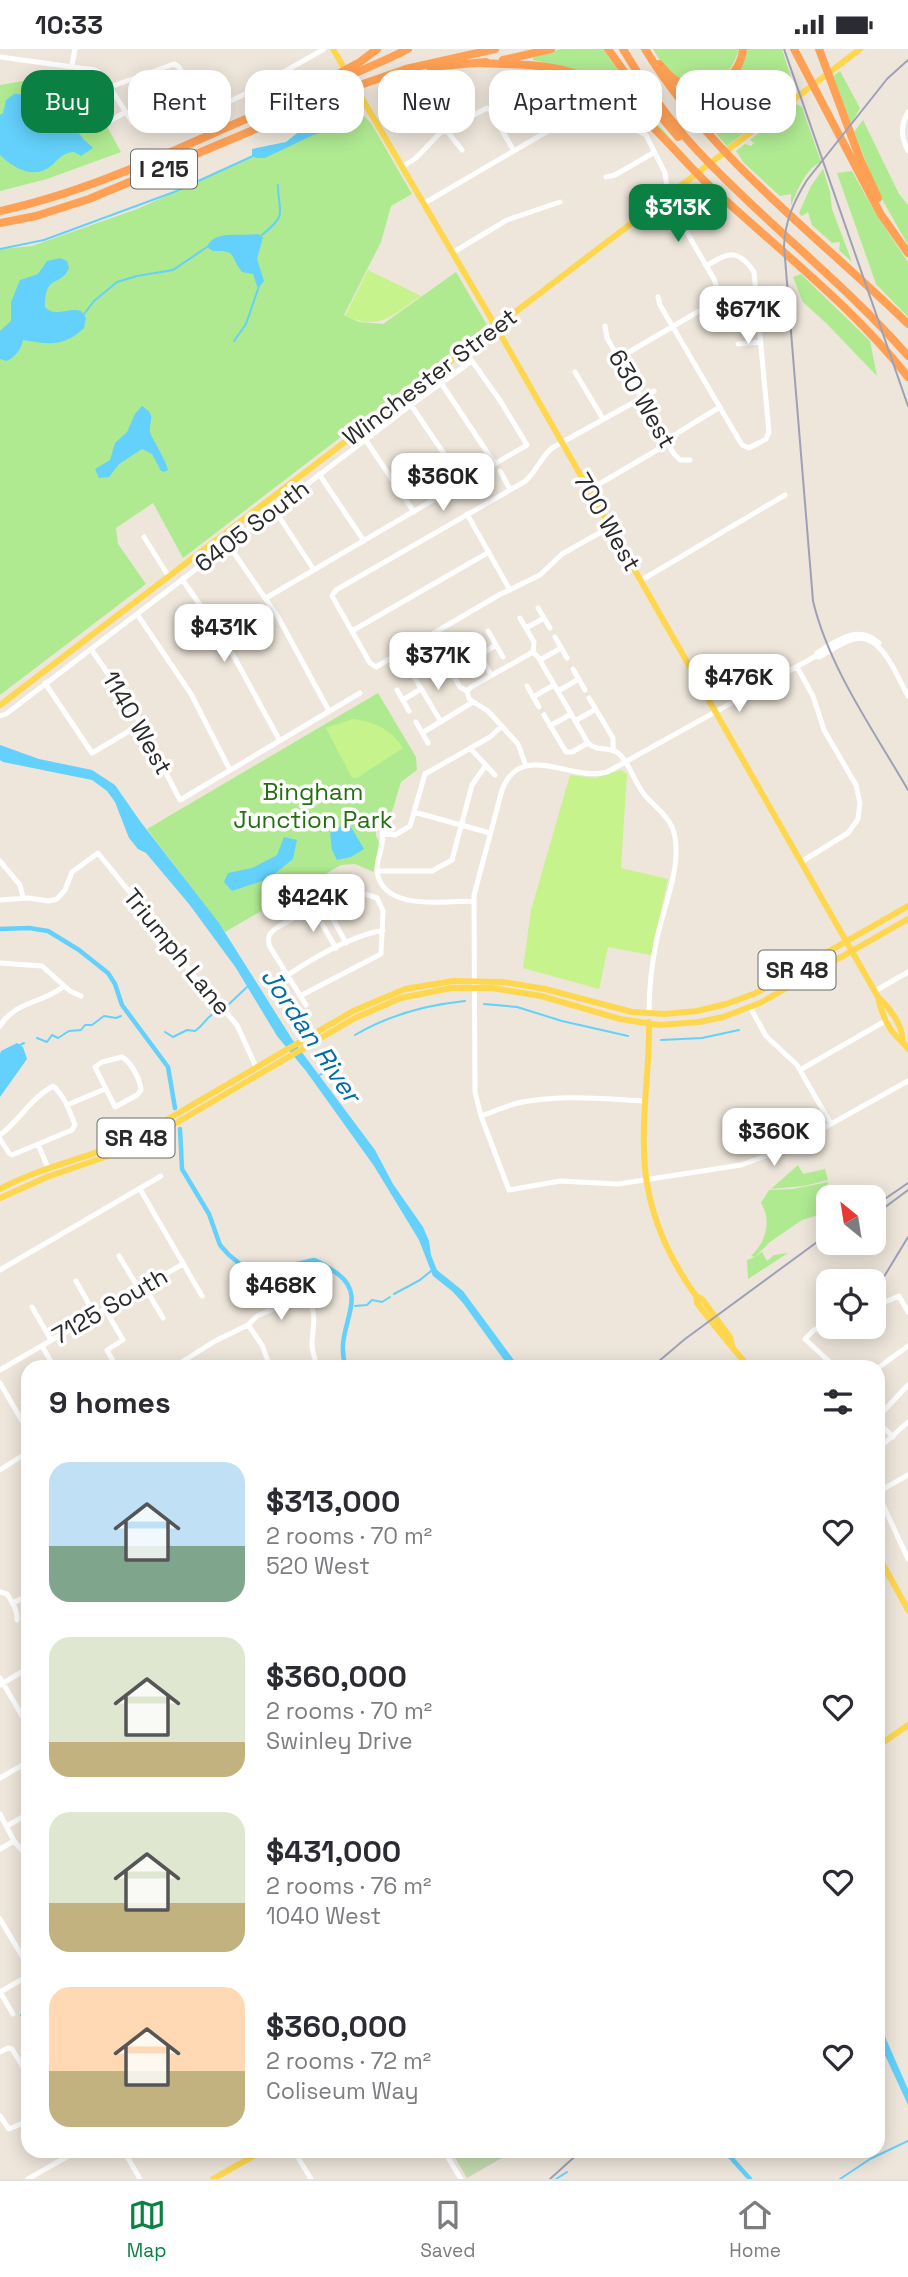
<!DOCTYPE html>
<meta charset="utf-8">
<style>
body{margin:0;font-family:"Space Grotesk",sans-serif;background:#f7f7f7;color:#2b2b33;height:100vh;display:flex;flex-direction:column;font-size:26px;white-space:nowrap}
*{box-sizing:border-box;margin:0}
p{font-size:23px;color:#7c7c81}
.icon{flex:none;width:38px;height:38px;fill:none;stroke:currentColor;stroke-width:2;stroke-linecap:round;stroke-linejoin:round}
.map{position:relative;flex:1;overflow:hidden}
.details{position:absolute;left:21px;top:1311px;width:864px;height:798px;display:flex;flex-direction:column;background:#fff;border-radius:21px;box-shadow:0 4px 18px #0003}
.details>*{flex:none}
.guide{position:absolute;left:21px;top:21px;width:866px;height:63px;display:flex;gap:14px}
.needle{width:46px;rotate:330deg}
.fabs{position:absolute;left:816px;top:1136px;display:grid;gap:14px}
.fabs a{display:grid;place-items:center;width:70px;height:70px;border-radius:14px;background:#fff;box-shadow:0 4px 18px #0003;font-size:35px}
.price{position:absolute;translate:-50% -60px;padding:0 16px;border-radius:14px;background:#fff;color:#222;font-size:23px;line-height:46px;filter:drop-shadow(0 2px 4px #0008)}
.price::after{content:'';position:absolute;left:50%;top:42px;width:21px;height:16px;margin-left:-10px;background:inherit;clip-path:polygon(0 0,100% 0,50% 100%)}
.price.on{background:#0b8043;color:#fff}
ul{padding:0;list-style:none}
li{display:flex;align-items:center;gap:21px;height:175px;padding:0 28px}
li span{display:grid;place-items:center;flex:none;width:196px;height:140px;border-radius:21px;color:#555}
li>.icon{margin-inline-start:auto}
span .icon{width:84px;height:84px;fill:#fffc;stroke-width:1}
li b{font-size:30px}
h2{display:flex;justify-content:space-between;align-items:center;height:84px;padding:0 28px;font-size:30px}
.chip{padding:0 24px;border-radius:21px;background:#fff;box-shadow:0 4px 18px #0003;font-size:24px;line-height:63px}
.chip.on{background:#0b8043;color:#fff}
.status{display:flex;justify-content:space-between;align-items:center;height:49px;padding:0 35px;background:#fff;direction:ltr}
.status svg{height:19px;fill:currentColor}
.dock{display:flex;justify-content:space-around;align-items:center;height:98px;border-top:2px solid #e1e1e2;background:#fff;font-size:19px;color:#7c7c81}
.dock a{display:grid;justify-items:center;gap:4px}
.dock .on{color:#0b8043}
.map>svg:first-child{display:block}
</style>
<div class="status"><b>10:33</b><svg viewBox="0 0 49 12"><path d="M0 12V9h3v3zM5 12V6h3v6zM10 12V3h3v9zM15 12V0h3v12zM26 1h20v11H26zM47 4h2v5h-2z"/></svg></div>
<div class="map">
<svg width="908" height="2130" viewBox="0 0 908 2130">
<rect width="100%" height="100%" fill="#eee6db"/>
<path fill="#afea91" d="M561 0H603L649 66 689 110C675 100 661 81 648 67 616 34 578 20 533 11V8Z
M653 0H739C731 29 706 49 677 29 667 23 659 10 653 0Z
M746 0H782L796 44 727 97 672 34 716 40Z
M840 22 860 59 851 75 833 27Z
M23 32 88 43 121 103 47 130 0 142V36Z
M796 55 802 58 821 113C806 119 797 142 791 157V145L780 147 744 114 736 102 745 95 751 97 754 94 750 91Z
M358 61 371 74 412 145 391 157 381 193 344 266 359 273 383 275 456 223 487 276 183 509 153 454 116 479 118 495 146 535 0 646V200L32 197 137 160Z
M863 71 899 145 908 156V196L879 145 854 83Z
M823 120 830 143 832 160 852 213 839 201 840 193 832 194 812 176 808 163 802 167 799 164 811 137Z
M852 122 876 165 908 213V268L876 235 837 124Z
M801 225 870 292 877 327 826 274 803 253 793 228Z
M378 644 416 708 417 721 401 733 387 779 381 777 376 781V787L379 793 374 823 355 815 341 816 225 883 147 780Z
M798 1116 803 1125 825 1120 828 1131 804 1137 771 1140Z
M828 1133 827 1147 821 1165 802 1171 770 1193 755 1208 762 1203 767 1212 774 1206 788 1204 748 1230 747 1211 755 1208 751 1207C766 1193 772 1172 761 1154L769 1141 793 1140Z"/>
<path fill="#c4dab0" d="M451 2102H514L467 2129Z"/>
<path fill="#c6f38c" d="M368 221 421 247C392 266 381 282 345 267Z
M353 670C375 673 391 680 403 699L357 729H352L326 679Z
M621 721 627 725 621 819 668 830 651 906 608 898 599 940 523 919 531 861 570 726 595 729Z"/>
<path fill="#63d1fb" d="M14 45C35 45 35 54 38 71L46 79 51 77 53 72 47 53C72 57 69 70 81 87 84 92 90 95 93 99L81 107 74 103C62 104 60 109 51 117 34 131 13 119 0 106V66L3 64 6 51Z
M326 68 331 75H336L334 81 313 86 265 109H256L252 106V100L286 93 301 81Z
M258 185 263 188 257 210 264 232 258 240 253 225 242 223C229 207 238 201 213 202L207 198C214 180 242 188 258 185Z
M60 209 67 212 69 219C61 239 45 223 45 258 55 269 68 258 81 262L86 269 84 279C63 299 48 295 23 291 22 299 14 310 6 312L0 310V282L11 272V253L20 231 38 225 47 212Z
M142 357C157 366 149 370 150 383 151 388 166 411 168 421L164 423 161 422 152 405 142 400 119 415 109 428 99 429 95 420 110 411 115 394 127 383 135 365Z
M0 696 39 710 92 721 115 736 140 772 219 874 292 990 375 1101 393 1135 423 1178 429 1192 431 1206 437 1221 463 1242 519 1318H509L463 1254 452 1242 433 1227 419 1191 374 1117 306 1022 277 987 236 919 189 855 146 804 138 800 129 789 115 753 107 742 92 731 3 713 0 711Z
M348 773 364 800 351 808 337 811 332 801 330 784Z
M284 788 297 791 293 810 268 830 232 842 224 833 228 824 252 819 277 806Z
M17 994 23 998 27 1010 0 1048V1005L1 1002Z
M879 1974 908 2040V2056L879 1993Z"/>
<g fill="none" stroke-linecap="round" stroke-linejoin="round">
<path stroke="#63d1fb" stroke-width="2" d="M262 186C289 164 278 165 278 136
M0 200 44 191 174 143 253 107
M84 265 94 252 117 233 137 227 173 221 207 198
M234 292 246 275 258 240
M484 955 517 958 562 972 628 987
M228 956 247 938
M165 983 173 988 187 981 195 982C204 976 206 968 216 963
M355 986C389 966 425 956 465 952
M37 989 47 993 52 986 58 989 69 982 81 981 85 976H92L104 967 116 969 121 967
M661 991 702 989 739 981
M20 996 24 994
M318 1027 336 1017
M394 1245 420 1231 431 1222
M355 1257 367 1256 372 1251 382 1253 390 1248
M21 1966 28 1978
M556 2130 567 2123
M840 2130 870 2110 908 2092"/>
<path stroke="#63d1fb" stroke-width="4.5" d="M0 880 29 879 48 882 79 901 108 924 115 935 122 956 168 1018 175 1059
M180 1080 182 1120 209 1165 220 1196 229 1206 245 1219 259 1224 314 1211C323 1214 330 1220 338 1225 371 1250 332 1280 346 1318
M725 2102 750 2130"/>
<path stroke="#fff" stroke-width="5" d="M0 8 95 21 103 27 132 73 198 51
M72 16 75 0
M110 38 174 15 179 18 203 59 210 62 245 45 324 0
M431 62 462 101
M908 63C900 77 901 88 908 102
M106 74 124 64
M402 118 416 109 440 84 487 59 490 61 514 102
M606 128 615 126 653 104
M423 155 577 65
M452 204 507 171 560 153
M658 248 660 256 742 396 749 399 766 390 769 383 754 223C737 198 728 204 706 217
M605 277 607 289 674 405 680 411H690
M738 295 761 293
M619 309 706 258C716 251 719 241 714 230L669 153 665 124 646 86 632 79
M575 323 603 370
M441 334 495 415
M411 356 463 433
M365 390 414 463
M500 422 510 440
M319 425 364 492
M589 441 664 397 679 383 720 358
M274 460 314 521
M467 465 510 541
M610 478 562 505 540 526 499 546 376 618 370 614 332 547 336 541 524 433C536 424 540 409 552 399L654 342
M144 488 169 528
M228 495 278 568 329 662
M182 530 227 595 280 692
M640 532 785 446
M538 559 550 579
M137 565 191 645 230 721
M520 569 534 593 533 603
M526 579 544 569
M352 582 489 503
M488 582 503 608
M555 588 567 609
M91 600 135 664 180 751 360 644
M533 603 538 608 588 694C597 703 608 697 618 704 630 714 634 733 644 745 653 757 666 764 672 778 685 810 664 856 657 889 652 913 649 939 649 964
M480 606 491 626
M816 607 817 604C838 591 858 575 879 594
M540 611 561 599
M470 612 496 596
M797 618 813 647 824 681 856 736 860 754 858 770 848 784 801 813
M573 620 585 641
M451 623 460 638 467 642
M413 626 441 673
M440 629 461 617
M45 634 92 704 141 675
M527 637 539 658
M397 641 409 662
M467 642 469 650 488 662 518 695 526 717
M467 642 471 638 533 603
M558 642 579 630
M908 647C897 628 882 583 854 590 842 593 830 602 819 608L816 607 607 723C570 733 521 691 502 741L474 846 475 1043 481 1067 509 1141 560 1132 618 1135 741 1116 788 1099 908 1032
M533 648 554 636
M589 649 613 689V702
M403 651 421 640
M544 666 566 703H572L588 694
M0 667 6 665 411 356 472 312 501 353 527 396 266 549
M575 672 596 660
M416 673 428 694
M550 677 571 665
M422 684 473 653
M470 699 495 726
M414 763 490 784
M0 812 20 836 23 849
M377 822H432L452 811 472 736 486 716
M0 851 28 849 49 852 57 850 65 841 72 823 98 804 166 888 194 927 237 976 256 1018
M323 852 346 894
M474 852C445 852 382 863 377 822 376 809 385 797 382 784L395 786 410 777 425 725 490 688 502 677
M312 858 336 899
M0 914 42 917 70 942 81 947
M288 926C316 907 349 888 383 881
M875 942 908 923
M300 947 381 905 383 862 377 849
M306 956 270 898C266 888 270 883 278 878L346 839 377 849
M750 958 766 987 797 1016 831 1075
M0 977C16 951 43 955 64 937
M122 1008C131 1013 140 1030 141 1041L137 1046 115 1058 95 1018 102 1013Z
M800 1021 887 971
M67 1056 105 1040
M481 1067C493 1063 505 1057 518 1054 559 1045 603 1050 645 1052
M0 1086C19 1072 31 1049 53 1037 64 1046 70 1063 75 1076L72 1081 12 1106 9 1104 0 1090
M38 1095 48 1119
M140 1140 202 1247
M119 1207 139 1240
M0 1221 161 1127
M76 1232 95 1266
M144 1237 163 1269
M32 1258 51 1291
M873 1258 899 1247 908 1263
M105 1260 123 1291 107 1301 116 1318
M828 1275 814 1281 805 1290 835 1318
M248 1276 262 1296 270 1318
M42 1297 54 1318
M174 1318 215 1292 248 1276 257 1267 303 1247C320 1260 312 1278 312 1295 312 1303 315 1311 318 1318
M878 1319 908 1297
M0 1321 183 1215
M0 1334 28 1382
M878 1368 908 1336
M878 1373 893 1388
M878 1400 908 1373
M0 1421 28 1403
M878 1443 908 1426
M878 1445 908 1510
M0 1543 7 1545C12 1552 18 1561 17 1571
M13 1554 28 1546
M0 1629 28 1677
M0 1636 28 1619
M0 1729 28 1713
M0 1765 14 1792 28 1808
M7 1777 28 1765
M0 1800 14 1792
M0 1870 28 1917
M13 1965 0 1943 28 1927
M0 2003 8 1999 12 2000 28 2026
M0 2067 9 2080 28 2072
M124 2102 140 2130
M294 2102 311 2130
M444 2102 461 2130
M28 2130 70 2106 69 2102"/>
<path stroke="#ffd74f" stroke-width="6" d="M333 0 499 283 878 948C888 957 904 977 902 991
M0 656 860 0
M878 948C880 960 887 978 896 987 901 992 904 994 908 1000
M649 973C650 1016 642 1059 644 1102 645 1156 665 1204 696 1247L697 1254C714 1277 730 1296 749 1318
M0 1140C44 1116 94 1108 139 1087L353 962 405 940 453 932 503 933 545 940 632 963 665 965 697 962 726 955 756 944 908 857
M0 1149 47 1128 137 1097 355 969 401 949 451 939H492L541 947 620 970 659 976 699 973 723 968 760 954 908 870
M696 1247 702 1250 730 1288 732 1297
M878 1506 908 1561
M878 1697 908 1676
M213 2130 262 2102"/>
<path stroke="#ffa055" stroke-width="8" d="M608 0 628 28 678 88
M623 0C644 35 667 69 695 99 762 172 843 232 908 307
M645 0C712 110 817 186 908 275
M794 0 880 164 908 204
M819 0 860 110 878 149
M503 11 551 0
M482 14C515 16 551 14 582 27 638 51 670 100 713 140 780 202 852 257 908 328
M659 15C667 24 676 34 688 39 714 48 741 25 743 0
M430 18 486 13
M327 31 360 13 377 0
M0 162C89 143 172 102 255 66 306 43 359 25 408 0
M0 174 36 167 89 150 363 35 406 20 495 0"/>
<path stroke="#9da0b7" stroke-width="2" d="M908 11 887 30 807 131C794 152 785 172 784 197L813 552C829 619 874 682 908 741
M873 1158 908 1134
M652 1318 685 1290 828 1185
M550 2130 581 2102"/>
<path stroke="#9da0b7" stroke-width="2" d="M784 0 908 357
M884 1159 908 1141
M882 1231 908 1188"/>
</g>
<g text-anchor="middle" stroke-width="7" stroke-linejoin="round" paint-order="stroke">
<g fill="#fff" stroke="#6a6a6a" stroke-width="2">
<rect x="131" y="100.5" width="66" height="39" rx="5"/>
<rect x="758.5" y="901.5" width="77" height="39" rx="5"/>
<rect x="97.5" y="1069.5" width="77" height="39" rx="5"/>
</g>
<g font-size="23" font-weight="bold" fill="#2a2a2a">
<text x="164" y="128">I 215</text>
<text x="797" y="929">SR 48</text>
<text x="136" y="1097">SR 48</text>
</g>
<g font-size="24" fill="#2a2a2a" stroke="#fff">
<text transform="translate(430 328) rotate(-37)" y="8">Winchester Street</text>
<text transform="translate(642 350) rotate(60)" y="8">630 West</text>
<text transform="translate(607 473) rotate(60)" y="8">700 West</text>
<text transform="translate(252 477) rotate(-37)" y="8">6405 South</text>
<text transform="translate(137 674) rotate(60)" y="8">1140 West</text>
<text transform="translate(177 903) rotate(51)" y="8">Triumph Lane</text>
<text transform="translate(110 1257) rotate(-30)" y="8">7125 South</text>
</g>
<g font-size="24" fill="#256f12" stroke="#fff">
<text x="313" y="751">Bingham<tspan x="313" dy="28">Junction Park</tspan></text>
</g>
<g font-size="26" font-style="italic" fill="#006da9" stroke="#fff">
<text transform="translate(311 986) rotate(56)" y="9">Jordan River</text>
</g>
</g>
</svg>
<div class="fabs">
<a><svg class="needle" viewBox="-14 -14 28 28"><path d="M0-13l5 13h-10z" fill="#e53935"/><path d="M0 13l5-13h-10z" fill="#7c7c81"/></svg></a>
<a><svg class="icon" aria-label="locate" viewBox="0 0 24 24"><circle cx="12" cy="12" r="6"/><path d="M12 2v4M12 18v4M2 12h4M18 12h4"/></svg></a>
</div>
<b class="price on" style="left:678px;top:195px">$313K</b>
<b class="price" style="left:748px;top:297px">$671K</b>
<b class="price" style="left:443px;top:464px">$360K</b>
<b class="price" style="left:224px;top:615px">$431K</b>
<b class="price" style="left:438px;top:643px">$371K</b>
<b class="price" style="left:739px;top:665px">$476K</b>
<b class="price" style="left:313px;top:885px">$424K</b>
<b class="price" style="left:774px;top:1119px">$360K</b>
<b class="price" style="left:281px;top:1273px">$468K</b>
<div class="guide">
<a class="chip on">Buy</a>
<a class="chip">Rent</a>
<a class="chip">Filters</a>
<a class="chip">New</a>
<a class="chip">Apartment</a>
<a class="chip">House</a>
</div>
<section class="details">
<h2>9 homes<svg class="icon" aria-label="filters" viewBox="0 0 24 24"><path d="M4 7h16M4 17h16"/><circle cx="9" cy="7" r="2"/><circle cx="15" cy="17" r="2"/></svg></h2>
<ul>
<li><span style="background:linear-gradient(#bfe0f5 60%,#7fa58c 0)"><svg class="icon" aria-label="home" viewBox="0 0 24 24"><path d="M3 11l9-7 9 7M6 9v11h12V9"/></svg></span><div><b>$313,000</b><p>2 rooms · 70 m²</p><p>520 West</p></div><svg class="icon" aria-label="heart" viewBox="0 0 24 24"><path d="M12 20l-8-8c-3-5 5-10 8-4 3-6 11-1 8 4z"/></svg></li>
<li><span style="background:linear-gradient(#dfe7d0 75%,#c2b280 0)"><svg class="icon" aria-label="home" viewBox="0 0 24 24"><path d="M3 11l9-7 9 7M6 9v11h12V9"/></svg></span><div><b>$360,000</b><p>2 rooms · 70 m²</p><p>Swinley Drive</p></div><svg class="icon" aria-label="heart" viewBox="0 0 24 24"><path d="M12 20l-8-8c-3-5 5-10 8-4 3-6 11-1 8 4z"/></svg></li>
<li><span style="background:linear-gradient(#dfe7d0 65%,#c2b280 0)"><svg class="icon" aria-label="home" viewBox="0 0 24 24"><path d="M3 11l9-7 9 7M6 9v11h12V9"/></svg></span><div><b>$431,000</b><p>2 rooms · 76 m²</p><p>1040 West</p></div><svg class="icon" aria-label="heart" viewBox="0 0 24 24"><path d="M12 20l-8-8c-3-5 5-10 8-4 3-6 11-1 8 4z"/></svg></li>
<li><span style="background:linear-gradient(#ffd9b3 60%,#c2b280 0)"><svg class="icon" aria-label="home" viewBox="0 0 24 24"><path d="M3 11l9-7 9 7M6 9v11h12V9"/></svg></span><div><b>$360,000</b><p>2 rooms · 72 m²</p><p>Coliseum Way</p></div><svg class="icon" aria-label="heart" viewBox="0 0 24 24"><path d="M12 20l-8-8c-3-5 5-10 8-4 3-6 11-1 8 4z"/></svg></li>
</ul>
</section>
</div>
<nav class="dock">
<a class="on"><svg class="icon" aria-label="map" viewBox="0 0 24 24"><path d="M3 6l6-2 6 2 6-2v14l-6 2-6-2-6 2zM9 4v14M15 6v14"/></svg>Map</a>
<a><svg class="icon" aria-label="saved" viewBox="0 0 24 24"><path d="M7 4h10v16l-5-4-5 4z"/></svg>Saved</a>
<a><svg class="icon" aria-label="home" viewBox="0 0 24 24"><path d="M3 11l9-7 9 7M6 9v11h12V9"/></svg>Home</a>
</nav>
